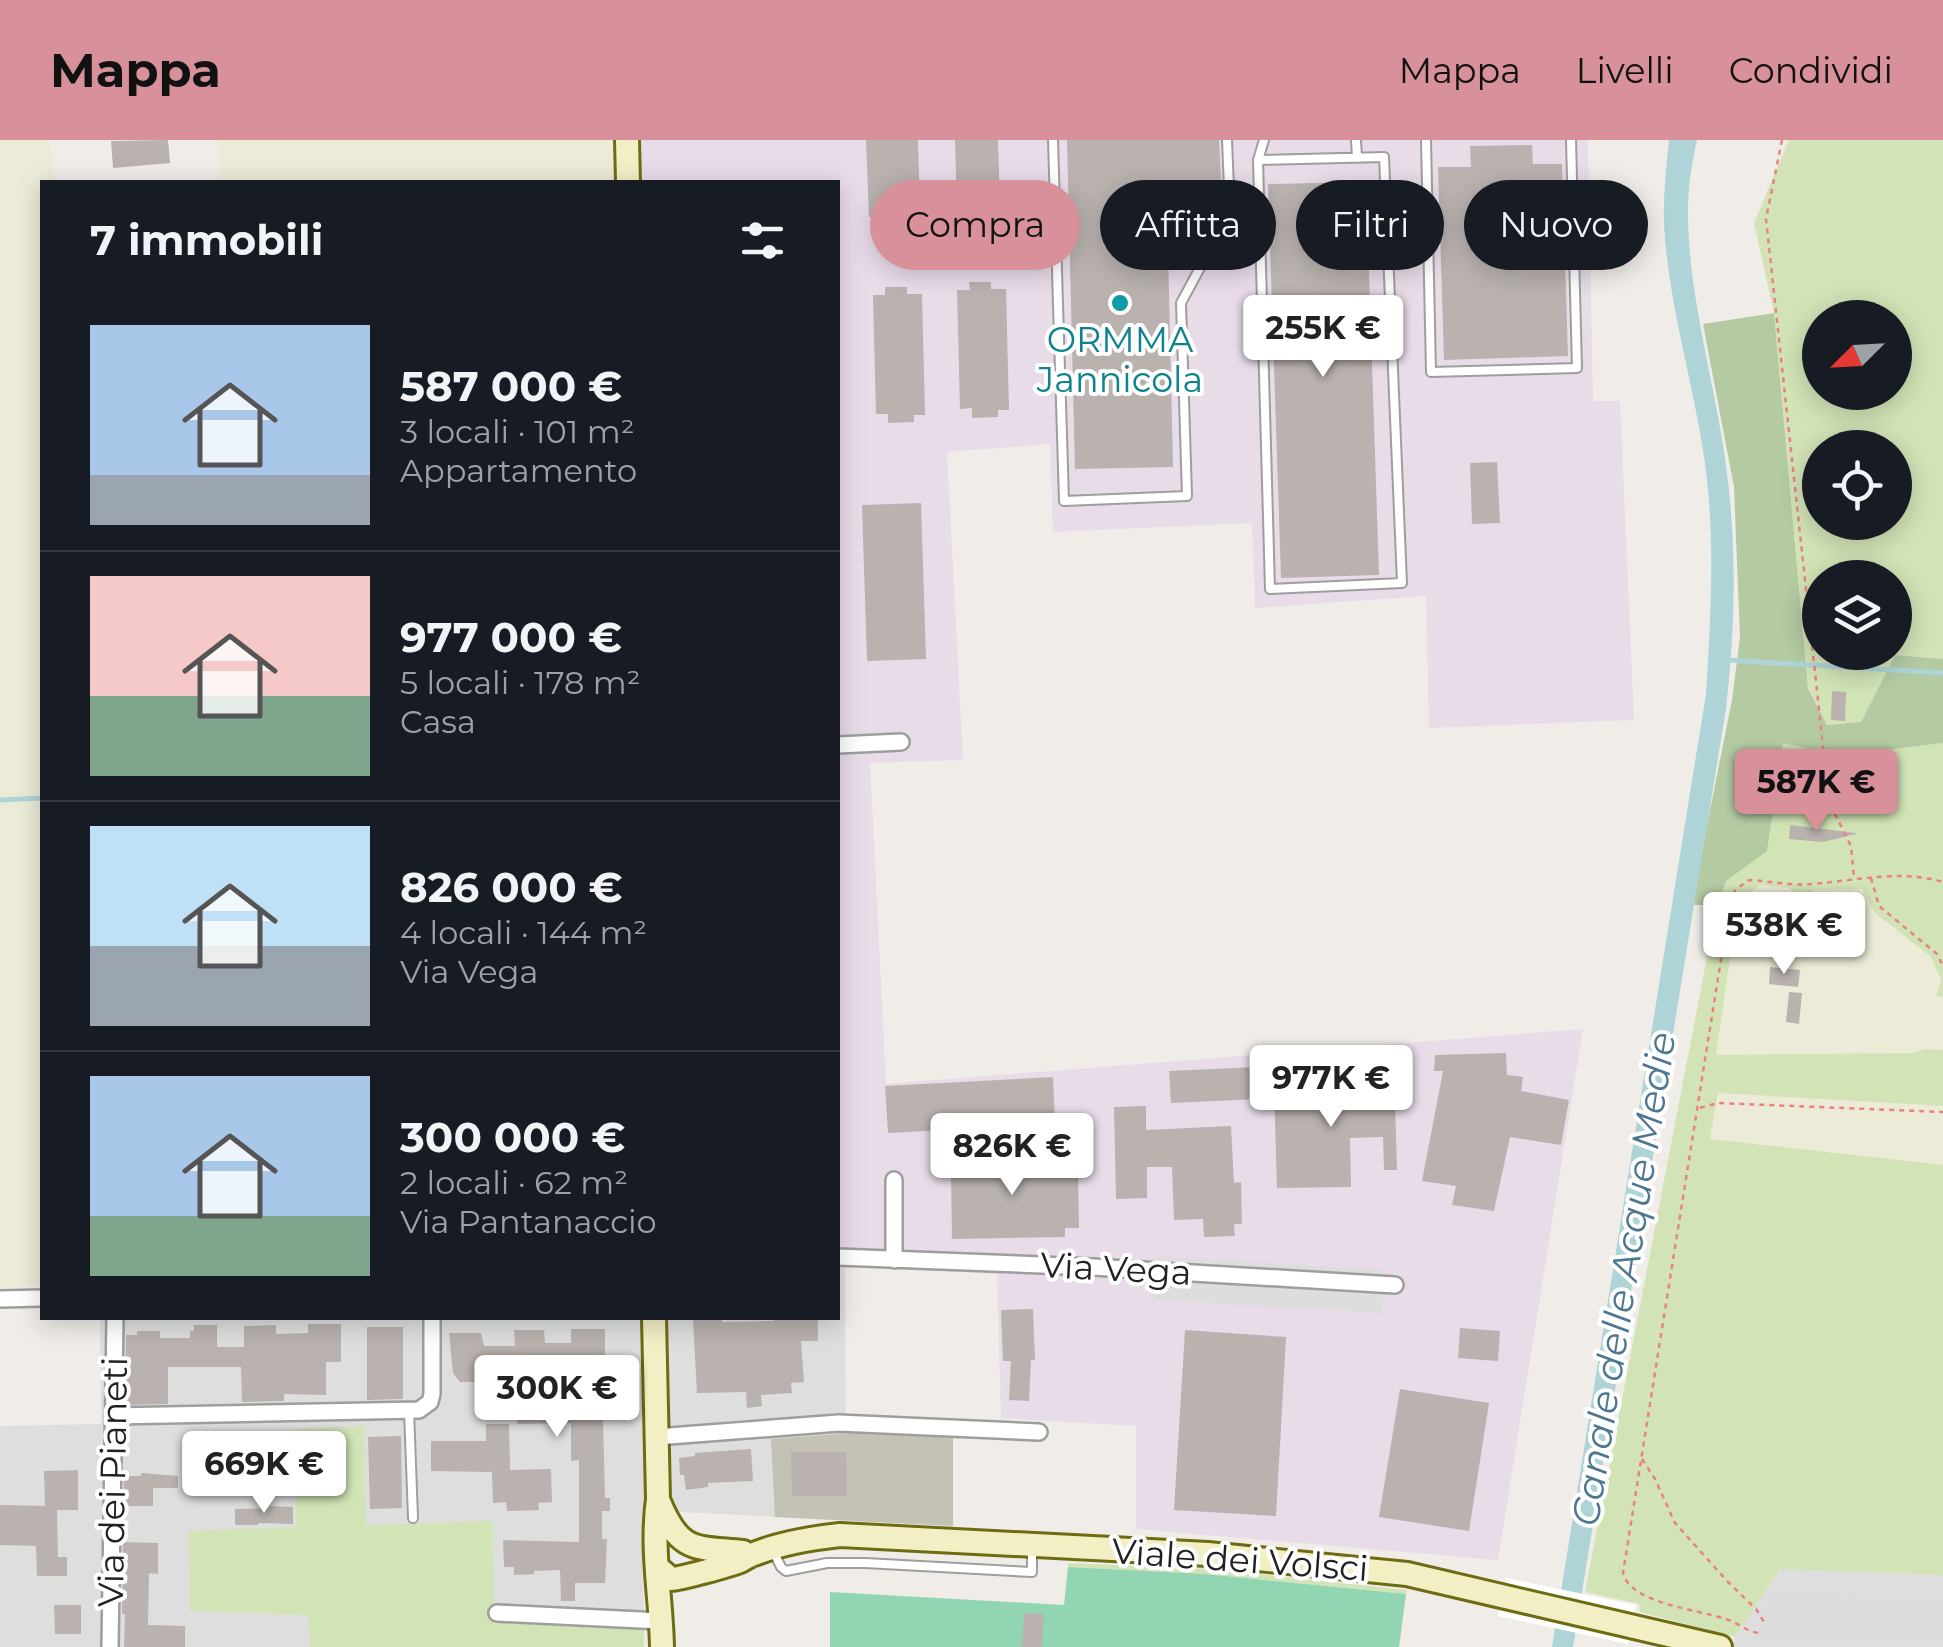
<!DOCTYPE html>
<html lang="it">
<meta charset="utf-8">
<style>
body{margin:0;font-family:Montserrat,sans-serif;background:#20242c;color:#f1f3f6;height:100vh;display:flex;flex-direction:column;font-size:38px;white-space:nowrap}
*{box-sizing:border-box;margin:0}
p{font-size:32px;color:#9ea1a6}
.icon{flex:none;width:55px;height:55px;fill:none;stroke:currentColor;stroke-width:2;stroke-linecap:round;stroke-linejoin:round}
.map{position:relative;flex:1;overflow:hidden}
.side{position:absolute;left:40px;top:40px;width:800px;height:1140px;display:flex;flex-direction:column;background:#171b24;border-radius:0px;box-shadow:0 5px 25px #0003}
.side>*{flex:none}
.top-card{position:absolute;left:870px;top:40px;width:922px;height:90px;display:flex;gap:20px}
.needle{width:65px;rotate:246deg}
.tools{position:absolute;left:1802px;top:160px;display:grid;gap:20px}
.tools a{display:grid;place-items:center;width:110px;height:110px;border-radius:50%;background:#171b24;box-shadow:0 5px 25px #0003;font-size:50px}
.price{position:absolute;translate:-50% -85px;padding:0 22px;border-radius:10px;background:#fff;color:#222;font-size:32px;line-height:65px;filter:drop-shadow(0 2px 5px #0008)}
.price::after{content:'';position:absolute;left:50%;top:60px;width:30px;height:22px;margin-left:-15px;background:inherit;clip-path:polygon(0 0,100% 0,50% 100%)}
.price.current{background:#d8919b;color:#111}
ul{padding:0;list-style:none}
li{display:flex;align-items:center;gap:30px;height:250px;padding:0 50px}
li+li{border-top:2px solid #363941}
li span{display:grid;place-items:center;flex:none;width:280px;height:200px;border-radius:0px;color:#555}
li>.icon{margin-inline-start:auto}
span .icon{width:120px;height:120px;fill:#fffc;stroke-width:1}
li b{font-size:42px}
h2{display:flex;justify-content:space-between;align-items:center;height:120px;padding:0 50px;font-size:42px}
.pill{padding:0 35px;border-radius:45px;background:#171b24;box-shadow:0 5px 25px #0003;font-size:35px;line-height:90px}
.pill.current{background:#d8919b;color:#111}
header{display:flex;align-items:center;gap:60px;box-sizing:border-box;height:140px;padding:0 50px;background:#d8919b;color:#111}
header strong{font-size:48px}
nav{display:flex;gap:55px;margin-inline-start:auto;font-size:35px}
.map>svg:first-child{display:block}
</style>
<header>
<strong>Mappa</strong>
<nav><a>Mappa</a><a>Livelli</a><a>Condividi</a></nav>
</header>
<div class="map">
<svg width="1943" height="1507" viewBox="0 0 1943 1507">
<rect width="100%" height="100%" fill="#f0ede9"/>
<path fill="#dfdede" d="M838 1125H845L846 1292 953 1296V1386L642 1370 644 1483 494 1479 366 1385 294 1289 296 1387 190 1471 309 1475 310 1507H0V1286L101 1284 100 1178H838Z
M1780 1429 1943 1435V1507H1734L1735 1497Z"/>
<path fill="#e8dce8" d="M614 0H1588L1593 261H1620L1634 580 1429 588 1426 456 1255 468 1252 383 1053 392 1050 304 947 312 963 620 870 623 886 944 1583 889 1498 1420 1136 1389V1286L1001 1278 997 1134 838 1125V42H615Z"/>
<path fill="#c4c2b5" d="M866 1292 953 1296V1386L775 1377 771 1299Z"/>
<path fill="#ecebd7" d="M0 0H50L55 42H42V1145L0 1148Z
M219 0H614L615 42H222Z
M1760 745 1788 748 1801 756 1816 750 1862 749 1876 774 1930 816 1941 839 1936 856 1943 857V910L1925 909 1912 913 1716 915 1738 761Z
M1718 953 1943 966V1025L1710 999Z"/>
<path fill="#d2e3b6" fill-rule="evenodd" d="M1789 0H1943V519L1895 515 1861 582 1827 585 1808 547 1774 173 1754 83ZM1820 178H1895V252H1820ZM1820 308H1895V382H1820ZM1820 438H1895V512H1820Z
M1783 603 1838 616 1943 603V857L1936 856 1941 839 1930 816 1876 774 1862 749 1816 750 1800 756 1788 748 1760 745 1738 762 1716 915 1912 913 1925 909 1943 910V966L1718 953 1710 999 1943 1025V1435L1780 1429 1735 1497 1640 1472 1639 1464 1585 1452 1717 765 1725 741 1767 710Z
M364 1286 366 1385 493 1381 494 1479 644 1483V1507H310L308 1475 190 1471 189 1391 296 1387 293 1289Z
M1068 1423 1210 1429 1407 1450 1406 1454 1205 1434 1068 1427Z"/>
<path fill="#b3caa3" d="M1774 173 1808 548 1827 585 1861 582 1895 515 1943 519V603L1838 616 1783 603 1767 711 1726 741 1717 765H1691L1732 560 1740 497 1734 347 1703 184Z"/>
<path fill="#91d5b3" d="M1068 1427 1205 1434 1406 1454 1399 1507H830V1452L1064 1465Z"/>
<path fill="#ddd" d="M1157 1117 1384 1130 1382 1173 1154 1160Z
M1773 1451 1943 1457V1504L1742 1498Z"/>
<path fill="#afd4d8" d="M1669 0H1697C1694 12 1692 25 1690 38 1679 130 1716 240 1727 333 1737 412 1735 489 1726 569L1573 1507H1552L1706 554C1711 473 1716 390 1703 310 1691 234 1668 161 1664 84 1663 56 1666 28 1669 0Z"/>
<path fill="#fff" d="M1506 1438 1636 1465 1628 1504 1498 1476Z"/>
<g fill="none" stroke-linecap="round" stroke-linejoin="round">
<path stroke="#afd4d8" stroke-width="5" d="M1726 520 1943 533
M0 660 42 658"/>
</g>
<path fill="#b9b2af" d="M168 0 170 23 113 28 111 1Z
M866 0H918L920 74H908V84L882 85V77H869Z
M955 0H998L1000 68 990 69V78L966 79V71H957Z
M1067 0H1219L1222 59 1167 64 1173 327 1075 329Z
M1532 5 1533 24H1562L1568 216 1444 220 1438 27H1471L1470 6Z
M1366 42 1379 435 1281 438 1268 44Z
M969 142H991V149H1006L1009 270H998V277L972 278V268L960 269 957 150H970Z
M885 147H907V154H922L925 275H914V282L888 283V274H876L873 155H885Z
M1497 322 1500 383 1472 384 1470 323Z
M921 363 926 519 867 521 862 365Z
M1832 551 1846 552 1845 581 1831 580Z
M1790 685 1856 693V694L1823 702 1789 699Z
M1813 755 1831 756 1830 786 1809 785Z
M1770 827 1800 830 1798 847 1769 844Z
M1789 852 1802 853 1799 884 1786 882Z
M1506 913 1507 935 1523 937 1521 951 1569 960 1561 1005 1510 997 1494 1071 1452 1065 1456 1046 1422 1041 1443 931H1434L1435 915Z
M1256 927 1258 959 1171 963 1169 931Z
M1394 929 1397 1030H1384L1383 997 1350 998 1351 1047 1277 1048 1274 947 1371 945V930Z
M1053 937 1055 984 888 993 885 946Z
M1146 966V990L1231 986 1234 1043 1241 1042 1242 1084H1234L1235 1096 1204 1097 1203 1079 1174 1080 1172 1027H1147V1058L1116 1059 1114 967Z
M1050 1014V1032H1078L1079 1088H1065V1097L952 1099 951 1032 956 1031V1015Z
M1033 1169 1035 1220H1031L1029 1261 1009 1260 1011 1221H1003L1001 1170Z
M773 1178H818V1201H801L804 1242 791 1243 792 1253 761 1255 762 1266 747 1268 746 1252 697 1253 693 1180H722V1182L774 1181Z
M308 1184H341V1222H326V1255L284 1254V1261L242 1262 241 1227H168V1264L125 1265 126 1195H137V1191H160V1198H190V1191H194V1185H217V1207H244V1186L276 1185V1194L308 1193Z
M367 1187H403V1259L367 1260Z
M1460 1188 1500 1191 1498 1221 1458 1218Z
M571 1189H605V1236H609V1279H603L605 1358H610V1371H602V1399H607L605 1443H575V1461H561L560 1430 534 1431V1434L514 1435V1427H504L503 1400 579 1402V1320L571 1321V1283L517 1284V1267L574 1266 573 1231 481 1233V1242H460L453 1233 449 1193H481L484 1206H515L514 1190H544L545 1203H571Z
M1185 1190 1286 1197 1276 1376 1174 1370Z
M1400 1249 1489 1263 1469 1391 1379 1377Z
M486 1284H509L510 1330 551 1329 552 1362 538 1363 539 1370 507 1371 506 1362 493 1363 492 1332 431 1331V1301H486Z
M401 1296 402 1368 370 1369 368 1297Z
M276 1304 277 1337 220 1338V1351H182L183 1313 243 1314V1306Z
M751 1309 753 1341 708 1343V1347L686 1350 684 1335H680L679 1318 695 1316V1313Z
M791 1312H846L847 1356H792Z
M78 1330V1370H57L58 1417H67V1436H37L36 1406 0 1405V1365L45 1366 44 1331Z
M141 1333 178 1336V1348H153V1366H123L124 1336H141Z
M269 1366 293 1367V1384L258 1383V1385H235V1369L269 1368Z
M123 1402 158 1403V1434L149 1433 148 1485 185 1486V1507H124L125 1474H122Z
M54 1465H81V1494H55Z
M1024 1473 1044 1474 1042 1507H1022Z"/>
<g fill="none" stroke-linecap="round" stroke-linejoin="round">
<defs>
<path id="lane" d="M1053 0 1064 361 1187 356 1181 163 1230 72 1227 0
M1356 0 1357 18
M1426 0 1431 232 1577 228 1571 0
M1258 20 1384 17 1402 443 1270 449 1258 20 1264 0
M409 1270 413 1378
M774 1413 781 1427 786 1431 827 1423H865L1032 1432V1410"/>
<path id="street" d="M838 605 901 602
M838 1117 1093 1127 1395 1145
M894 1120V1040
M0 1159 42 1158
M114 1276 419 1270 430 1262 432 1254V1178
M656 1297 839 1283 1039 1292
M497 1473 661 1481
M110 1507 115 1178"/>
<path id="secondary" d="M627 0 628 42
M654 1178 658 1359C651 1409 661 1457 662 1507
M659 1362C680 1413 694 1407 743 1412
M658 1428 671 1439C680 1439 730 1425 740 1421 742 1420 752 1414 754 1414 781 1403 812 1398 840 1395L1208 1414 1407 1434 1720 1507"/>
</defs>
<use href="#lane" stroke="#9e9e9e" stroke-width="12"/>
<use href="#street" stroke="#9e9e9e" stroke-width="20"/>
<use href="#secondary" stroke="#6d6c13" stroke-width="28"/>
<path stroke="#ea8182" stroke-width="2.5" stroke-dasharray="5 5" stroke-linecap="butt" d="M1782 0 1766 79 1829 662 1851 706 1854 738
M1871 738 1879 766 1937 814 1943 826
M1700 968 1718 963 1943 972
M1642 1319 1655 1339 1675 1383 1728 1442 1756 1469 1764 1482
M1758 1493C1744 1490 1735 1481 1722 1478 1695 1469 1630 1463 1623 1433L1730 763 1735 750 1749 740C1769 741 1791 746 1811 744 1855 741 1900 729 1943 742"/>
<use href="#lane" stroke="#fff" stroke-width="8"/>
<use href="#street" stroke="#fff" stroke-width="15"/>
<use href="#secondary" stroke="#f3efc5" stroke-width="22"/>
</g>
<circle fill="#0f9aa8" stroke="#fff" stroke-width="4" cx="1120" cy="163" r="10"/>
<g text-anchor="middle" stroke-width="8" stroke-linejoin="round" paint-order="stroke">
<g font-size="35" fill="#0d838f" stroke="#fff">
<text x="1120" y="212">ORMMA<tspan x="1120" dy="40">Jannicola</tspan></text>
</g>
<g font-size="35" fill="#212121" stroke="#fff">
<text transform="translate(1116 1129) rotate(3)" y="12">Via Vega</text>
<text transform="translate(113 1342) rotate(-89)" y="12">Via dei Pianeti</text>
<text transform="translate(1240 1420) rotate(4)" y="12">Viale dei Volsci</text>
</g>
<g font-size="38" font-style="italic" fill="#4d7690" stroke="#fff">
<text transform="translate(1624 1139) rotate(-81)" y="13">Canale delle Acque Medie</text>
</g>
</g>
</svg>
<div class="tools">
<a><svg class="needle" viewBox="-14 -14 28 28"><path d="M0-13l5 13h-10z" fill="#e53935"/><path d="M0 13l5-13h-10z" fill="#9ea1a6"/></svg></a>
<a><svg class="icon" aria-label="locate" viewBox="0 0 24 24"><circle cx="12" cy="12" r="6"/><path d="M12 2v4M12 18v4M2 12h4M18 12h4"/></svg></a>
<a><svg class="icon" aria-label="layers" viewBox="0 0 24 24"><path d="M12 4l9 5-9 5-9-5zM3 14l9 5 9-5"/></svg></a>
</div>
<b class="price" style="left:1323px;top:240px">255K €</b>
<b class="price current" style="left:1816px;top:694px">587K €</b>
<b class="price" style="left:1784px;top:837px">538K €</b>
<b class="price" style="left:1331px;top:990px">977K €</b>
<b class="price" style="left:1012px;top:1058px">826K €</b>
<b class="price" style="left:557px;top:1300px">300K €</b>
<b class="price" style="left:264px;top:1376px">669K €</b>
<div class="top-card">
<a class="pill current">Compra</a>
<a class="pill">Affitta</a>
<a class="pill">Filtri</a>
<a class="pill">Nuovo</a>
</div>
<section class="side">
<h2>7 immobili<svg class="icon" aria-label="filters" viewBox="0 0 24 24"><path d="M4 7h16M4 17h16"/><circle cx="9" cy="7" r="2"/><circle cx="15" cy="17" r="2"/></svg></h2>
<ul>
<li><span style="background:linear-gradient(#a9c7e8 75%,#9aa5b1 0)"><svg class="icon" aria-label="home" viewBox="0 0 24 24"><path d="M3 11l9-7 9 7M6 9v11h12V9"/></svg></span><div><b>587 000 €</b><p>3 locali · 101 m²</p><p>Appartamento</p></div></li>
<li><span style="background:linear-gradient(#f6c9c9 60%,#7fa58c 0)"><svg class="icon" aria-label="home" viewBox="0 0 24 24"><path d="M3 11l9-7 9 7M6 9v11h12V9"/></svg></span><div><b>977 000 €</b><p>5 locali · 178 m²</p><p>Casa</p></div></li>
<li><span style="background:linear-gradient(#bfe0f5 60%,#9aa5b1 0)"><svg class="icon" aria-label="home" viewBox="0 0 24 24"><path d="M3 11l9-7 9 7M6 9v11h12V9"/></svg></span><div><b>826 000 €</b><p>4 locali · 144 m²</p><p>Via Vega</p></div></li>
<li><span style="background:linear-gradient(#a9c7e8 70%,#7fa58c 0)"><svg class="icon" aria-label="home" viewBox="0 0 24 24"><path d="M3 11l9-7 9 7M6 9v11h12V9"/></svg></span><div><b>300 000 €</b><p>2 locali · 62 m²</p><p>Via Pantanaccio</p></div></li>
</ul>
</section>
</div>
